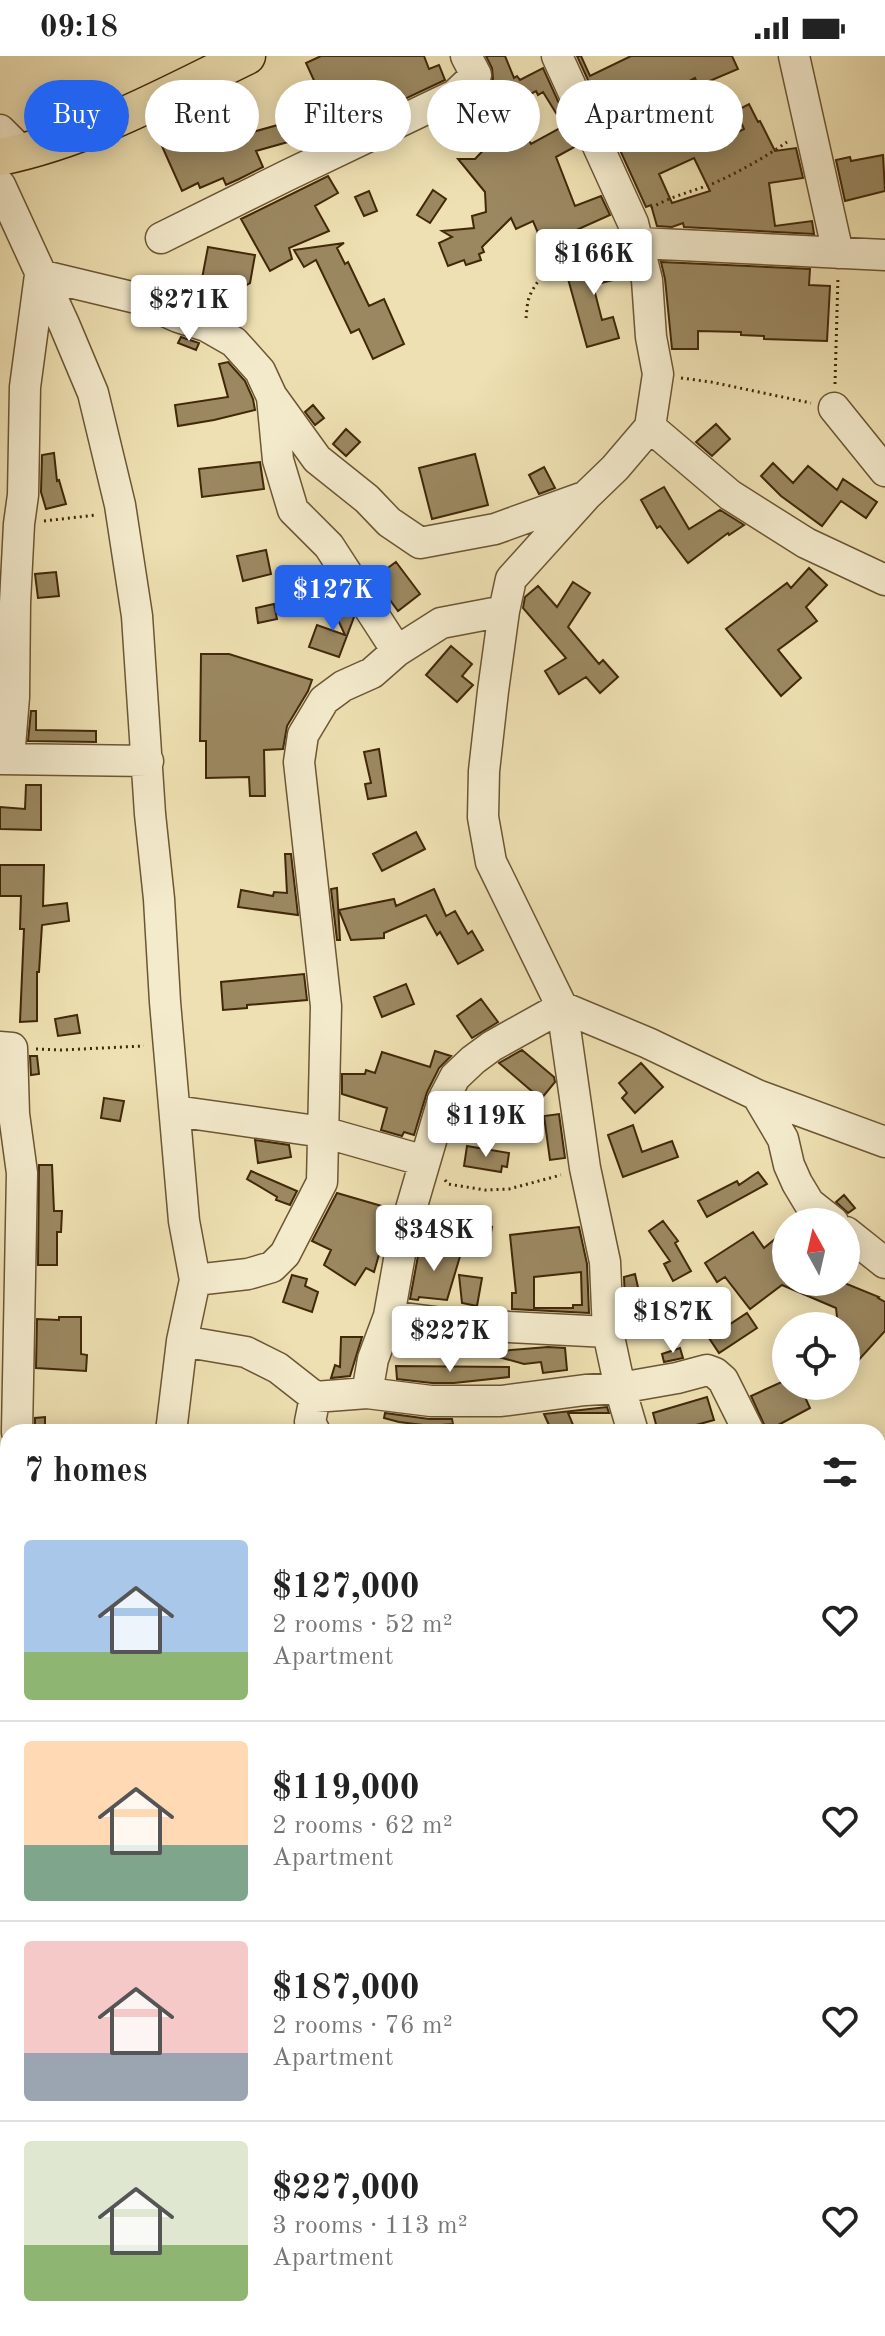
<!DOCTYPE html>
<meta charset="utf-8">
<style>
body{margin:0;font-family:"Old Standard TT",serif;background:#f2f2f2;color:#222;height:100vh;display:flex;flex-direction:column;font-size:30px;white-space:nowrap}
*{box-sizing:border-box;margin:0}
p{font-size:26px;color:#767676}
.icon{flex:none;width:44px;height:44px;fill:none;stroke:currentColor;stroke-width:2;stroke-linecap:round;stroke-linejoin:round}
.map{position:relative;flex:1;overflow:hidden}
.panel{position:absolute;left:0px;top:1368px;width:886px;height:912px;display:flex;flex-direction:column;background:#fff;border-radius:24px 24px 0 0;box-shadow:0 4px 20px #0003}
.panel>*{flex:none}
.hud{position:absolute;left:24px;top:24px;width:838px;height:72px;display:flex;gap:16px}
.needle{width:52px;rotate:352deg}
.tools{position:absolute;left:772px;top:1152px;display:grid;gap:16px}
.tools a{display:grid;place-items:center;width:88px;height:88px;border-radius:50%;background:#fff;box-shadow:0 4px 20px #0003;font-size:40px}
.price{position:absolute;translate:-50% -68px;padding:0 18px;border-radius:8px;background:#fff;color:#222;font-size:26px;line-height:52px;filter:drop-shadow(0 2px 4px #0008)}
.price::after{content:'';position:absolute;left:50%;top:48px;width:24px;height:18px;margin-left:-12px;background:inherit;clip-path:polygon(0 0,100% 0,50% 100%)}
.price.active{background:#2563eb;color:#fff}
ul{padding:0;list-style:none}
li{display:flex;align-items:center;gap:24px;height:200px;padding:0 24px}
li+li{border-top:2px solid #e0e0e0}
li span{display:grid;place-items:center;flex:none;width:224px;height:160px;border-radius:8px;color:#555}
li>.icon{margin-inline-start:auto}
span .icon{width:96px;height:96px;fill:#fffc;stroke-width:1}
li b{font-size:34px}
h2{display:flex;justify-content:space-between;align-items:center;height:96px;padding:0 24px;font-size:34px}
.pill{padding:0 28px;border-radius:36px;background:#fff;box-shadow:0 4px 20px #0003;font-size:28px;line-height:72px}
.pill.active{background:#2563eb;color:#fff}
.status{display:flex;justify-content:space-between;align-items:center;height:56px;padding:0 40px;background:#fff;direction:ltr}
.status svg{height:22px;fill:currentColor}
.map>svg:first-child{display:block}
</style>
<div class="status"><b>09:18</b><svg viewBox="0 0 49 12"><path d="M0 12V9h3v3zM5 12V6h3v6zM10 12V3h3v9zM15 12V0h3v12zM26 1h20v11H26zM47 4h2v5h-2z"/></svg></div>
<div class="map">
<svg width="885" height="2280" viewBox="0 0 885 2280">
<rect width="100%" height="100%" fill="#eee0b2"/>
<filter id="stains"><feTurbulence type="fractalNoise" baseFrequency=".0025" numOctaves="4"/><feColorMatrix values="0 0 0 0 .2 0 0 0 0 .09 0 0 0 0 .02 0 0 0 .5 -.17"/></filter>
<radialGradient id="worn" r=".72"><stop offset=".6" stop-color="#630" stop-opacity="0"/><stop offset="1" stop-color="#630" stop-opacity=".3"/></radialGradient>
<path fill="#9b8861" stroke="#412809" stroke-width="2" fill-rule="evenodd" d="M321 0H424L429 13 439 9 445 24 339 74 338 72 256 95 263 111 239 123 226 129 223 122 200 132 198 127 182 135 157 79 170 74 169 71 186 63 187 66 226 44 239 77 247 74 249 77 328 55 306 7Z
M486 0H505L514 22 517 20 520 24 543 12 578 89 556 101 575 150 601 140 610 159 543 189 533 165 516 173 511 162 482 191 484 196 479 198 481 204 466 209 464 204 448 210 439 187 452 181 442 175 474 172 472 160 486 156 485 136 458 103H475L494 83 474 45 488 32 493 23 492 12ZM536 35 538 39 543 36 564 70 531 88 508 50Z
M577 0H581L590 20 631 0H732L738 13 698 30 695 22 662 40 686 89 707 79 712 89 744 73 736 55 749 48 758 66 760 65 775 95 796 92 803 122 769 127 775 170 812 165 814 178 684 171 683 167 672 171 657 170 651 149 646 151ZM694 102 710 135 672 147 659 118Z
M62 25 68 43 46 51 40 33Z
M883 99 885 135 845 145 836 104 850 101 851 105Z
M328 120 338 137 315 150 329 175 289 192 292 203 270 215 241 163Z
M433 134 446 143 430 167 417 159Z
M369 135 377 155 364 160 355 141Z
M344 187 337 192 345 208 348 206 369 250 384 243 404 288 373 303 359 273 351 277 316 204 304 211 294 194Z
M208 191 255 199 250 227 225 241 200 233Z
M604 201H619L625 221 593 229 602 264 613 261 619 282 587 291 565 212Z
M661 206 810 213 809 229 830 230 827 285 764 283V280L741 279V276L698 275V293H672L665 223Z
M181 281 199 287 196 294 178 287Z
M228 306 245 325 253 343 255 354 214 364 178 370 175 349 228 341 219 308Z
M313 349 324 362 315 369 305 356Z
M716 368 730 383 712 400 696 386Z
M346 373 360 386 346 400 333 388Z
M54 397 57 425 59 424 66 448 46 453 41 436 42 399Z
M475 398 488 449 432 463 419 412Z
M260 406 264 433 202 441 199 413Z
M773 407 793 427 808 410 837 434 843 423 877 446 866 462 841 445 822 470 781 440 761 420Z
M544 411 555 432 539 438 529 419Z
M664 431 689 473 720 454 744 469 729 479 728 477 688 507 660 470 657 472 641 444Z
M266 494 271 518 243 525 237 500Z
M396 506 420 538 398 555 374 522Z
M809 512 827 529 806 551 817 565 778 594 801 622 781 640 726 573 787 527 791 532Z
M56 516 59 540 38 542 35 518Z
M573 526 590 537 568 571 599 608 603 604 618 621 600 637 586 621 559 638 545 615 566 602 523 552 525 541 538 530 557 551Z
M345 547 354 561 339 601 309 591 317 569 345 579 333 553Z
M274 548 277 563 258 567 256 552Z
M451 590 472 608 462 620 473 629 457 646 426 619Z
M201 598H229L312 624 308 635 287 670 283 693 264 694 265 740H250L249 721 206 722V685H200Z
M31 655H36V674L96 675V686L28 685Z
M379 693 386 740 368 743 365 728 371 727 364 696Z
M26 729H41V774L0 773V751L25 753Z
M416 776 425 793 382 815 373 798Z
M285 798H291L298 859 238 851 241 834 273 840 274 836 287 837Z
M0 809H44L43 850 67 847 69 865 42 869 39 916H37V965L20 966 24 873H20L21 840H0Z
M337 832 340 884H337L331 833Z
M434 833 446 860 455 855 468 878 472 875 483 894 458 908 440 876 437 879 426 859 384 877V882L351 884 339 854 394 843 396 850Z
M304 918 307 944 247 949V952L223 954 221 926Z
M406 928 414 948 382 961 374 941Z
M481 943 498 966 472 982 457 960Z
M77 959 80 977 58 980 55 963Z
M522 994 554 1021 555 1026 541 1043 499 1007Z
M435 995 451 1000 439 1012 427 1036 414 1079 404 1076 402 1080 381 1074 387 1052 342 1038V1018H365L366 1014 375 1017 382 996 430 1011Z
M30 1000H37L39 1018 31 1019Z
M641 1007 663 1031 635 1057 622 1042 627 1037 619 1027Z
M104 1042 124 1045 120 1065 101 1062Z
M559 1058 565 1102 550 1104 544 1060Z
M633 1069 642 1096 672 1085 678 1101 623 1121 608 1079Z
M255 1084 289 1089 291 1101 258 1107Z
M467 1090 509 1097 507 1111 502 1110 501 1116 464 1110Z
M39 1109H52L54 1155H62L61 1176H57V1209H38Z
M251 1115 297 1135 290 1149 276 1144 277 1141 247 1123Z
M758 1116 767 1128 707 1161 698 1145 737 1125 739 1129Z
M337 1137 392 1153 374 1216 366 1212 355 1229 324 1209 331 1194 312 1185Z
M844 1139 855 1152 848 1157 836 1146Z
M663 1165 678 1185 675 1187 691 1215 673 1225 664 1208 670 1205 649 1175Z
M492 1171 489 1186 482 1187 453 1175Z
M579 1171 587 1208 589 1257 512 1253V1237H516L510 1179ZM581 1216 582 1249H573V1252H534V1221Z
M786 1174 785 1226H842L879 1241 878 1242 885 1246V1275L846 1318V1270H838L836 1252 782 1229 750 1253 725 1221 717 1226 705 1207 753 1176 764 1192Z
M420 1189 461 1197 447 1244 419 1241 418 1244 410 1243Z
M635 1218 644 1258 636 1261 638 1266H626L624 1221Z
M292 1219 307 1223 305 1230 318 1236 312 1256 283 1246Z
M459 1219 482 1222 477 1250 462 1247Z
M747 1257 757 1272 719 1297 709 1282Z
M59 1261H81V1298L87 1299 86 1315 36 1312 37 1263 59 1264Z
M341 1281H362L350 1320 331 1322 335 1309 340 1311Z
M548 1291 565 1292 567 1314 543 1317 541 1306 524 1308 488 1298V1296Z
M680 1292 683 1302 664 1306 662 1298Z
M396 1310 509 1311V1321L454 1327H432L397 1323Z
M786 1324V1330H800L810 1352 767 1375 751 1340Z
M707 1341 714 1364 671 1376H658L653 1357Z
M607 1351 609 1357H568L576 1376H552L544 1358Z
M385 1357 429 1363H452L453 1368 431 1370 399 1366 384 1362Z
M45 1361V1376H35V1362Z"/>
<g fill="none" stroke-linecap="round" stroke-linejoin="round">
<defs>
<path id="minor" d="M557 0 633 167 647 224 651 281 658 318 650 371 615 412 586 440 511 523 504 555 493 635 484 715 483 761 491 806 562 951 585 1112 605 1206 608 1276 620 1332 633 1376
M794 0 838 197
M0 74 23 97
M0 129 64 268 93 337 120 449 137 560 150 758 159 843 165 946 184 1165 195 1224 182 1285 171 1376
M161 182 288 119 455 39 476 19 466 0
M639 187 885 199
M273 342 317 403 367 443 389 466 420 487 495 473 581 442
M834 352 885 415
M650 371 730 439 806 487 885 524
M0 703 148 705
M9 703 14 641 15 547 19 468 23 439 25 331 40 219 136 242 178 261 206 270 234 286 260 315 272 341 278 404 293 454 329 490 397 595
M0 991 12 992 14 1058 22 1117 17 1376
M757 1039 783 1083 789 1109 797 1127 809 1147 833 1166
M175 1055 323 1076 425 1105
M846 1176 885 1207
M195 1224 248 1218 272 1211 285 1198 322 1126 326 950 299 706 303 679 324 644 343 630 372 617 397 595 441 567 504 555
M389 1260 450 1268 608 1276
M182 1285 246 1296 278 1312 315 1341 367 1337 431 1345H501L585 1334 620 1332 677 1322 707 1314 715 1317 723 1324 749 1376
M367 1337 373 1303 389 1260 402 1187 411 1153 443 1044 455 1021 473 1004 492 990 562 951 648 987 757 1039 885 1086
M315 1376 310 1366 315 1341
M878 1787 885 1799
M878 1953 885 1952
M878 2155 885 2153
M0 2179 8 2167
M443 2272 448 2280
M828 2272 831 2280
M143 2280 146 2272
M276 2280V2272
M557 2280 558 2272
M641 2280 642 2272"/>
<path id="major" d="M0 101C88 83 167 39 247 0"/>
</defs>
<use href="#minor" stroke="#6c5633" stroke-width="33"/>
<use href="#major" stroke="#412809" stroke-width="39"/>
<path stroke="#412809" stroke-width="3" stroke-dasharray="2 4" stroke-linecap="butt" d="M651 152C675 138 697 135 721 124 744 113 767 100 787 86
M526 262C527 254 527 244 531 237 549 202 579 194 616 190
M681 322 711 326 811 347
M835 328 838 220
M44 465 96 459
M36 993 61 994 144 990
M445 1124 448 1128 485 1134 509 1133 561 1119
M0 1833 8 1822"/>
<use href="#minor" stroke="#f4ebcd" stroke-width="30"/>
<use href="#major" stroke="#eee0b2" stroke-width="36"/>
</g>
<rect width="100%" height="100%" filter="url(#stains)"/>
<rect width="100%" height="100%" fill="url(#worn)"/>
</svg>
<div class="tools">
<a><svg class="needle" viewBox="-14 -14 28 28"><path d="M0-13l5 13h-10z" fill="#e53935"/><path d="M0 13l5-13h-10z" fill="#767676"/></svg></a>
<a><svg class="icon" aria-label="locate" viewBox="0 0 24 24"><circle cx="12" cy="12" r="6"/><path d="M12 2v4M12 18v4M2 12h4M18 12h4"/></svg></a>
</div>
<b class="price" style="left:594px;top:241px">$166K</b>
<b class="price" style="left:189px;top:287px">$271K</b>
<b class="price active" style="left:333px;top:577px">$127K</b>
<b class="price" style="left:486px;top:1103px">$119K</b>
<b class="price" style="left:434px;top:1217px">$348K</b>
<b class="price" style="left:673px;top:1299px">$187K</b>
<b class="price" style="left:450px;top:1318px">$227K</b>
<div class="hud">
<a class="pill active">Buy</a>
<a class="pill">Rent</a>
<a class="pill">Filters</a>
<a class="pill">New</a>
<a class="pill">Apartment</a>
</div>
<section class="panel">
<h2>7 homes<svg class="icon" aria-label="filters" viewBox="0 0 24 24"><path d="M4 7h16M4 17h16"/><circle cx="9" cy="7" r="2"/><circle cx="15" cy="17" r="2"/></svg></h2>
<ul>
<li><span style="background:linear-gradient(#a9c7e8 70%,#8fb573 0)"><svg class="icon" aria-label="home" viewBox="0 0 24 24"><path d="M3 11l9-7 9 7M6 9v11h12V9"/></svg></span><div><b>$127,000</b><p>2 rooms · 52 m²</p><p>Apartment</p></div><svg class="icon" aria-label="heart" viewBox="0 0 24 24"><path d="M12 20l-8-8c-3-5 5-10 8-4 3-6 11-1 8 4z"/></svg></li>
<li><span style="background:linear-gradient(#ffd9b3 65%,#7fa58c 0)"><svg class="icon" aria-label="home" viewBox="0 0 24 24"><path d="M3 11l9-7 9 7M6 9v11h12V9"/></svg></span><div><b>$119,000</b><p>2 rooms · 62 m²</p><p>Apartment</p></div><svg class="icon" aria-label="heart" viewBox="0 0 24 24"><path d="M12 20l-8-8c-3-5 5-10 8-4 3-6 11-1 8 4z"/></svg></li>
<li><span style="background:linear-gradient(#f6c9c9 70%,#9aa5b1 0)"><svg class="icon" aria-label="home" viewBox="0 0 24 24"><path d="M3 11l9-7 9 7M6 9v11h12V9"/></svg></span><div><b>$187,000</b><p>2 rooms · 76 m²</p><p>Apartment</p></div><svg class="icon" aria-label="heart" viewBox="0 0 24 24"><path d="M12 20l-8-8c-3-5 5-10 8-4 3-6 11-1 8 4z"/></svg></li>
<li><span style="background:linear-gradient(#dfe7d0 65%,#8fb573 0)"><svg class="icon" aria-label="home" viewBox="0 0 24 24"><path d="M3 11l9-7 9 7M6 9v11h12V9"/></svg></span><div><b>$227,000</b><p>3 rooms · 113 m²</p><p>Apartment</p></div><svg class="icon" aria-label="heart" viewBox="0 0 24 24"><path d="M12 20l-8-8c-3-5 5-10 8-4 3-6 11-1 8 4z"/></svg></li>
</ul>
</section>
</div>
